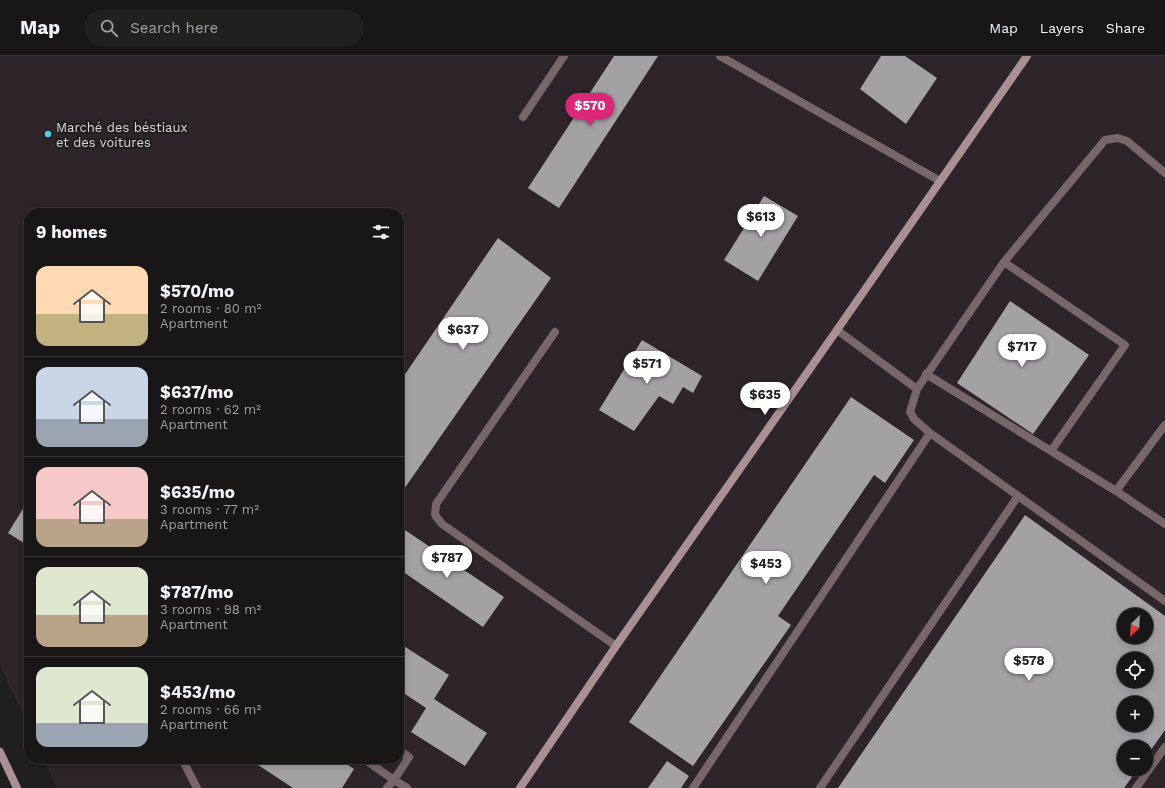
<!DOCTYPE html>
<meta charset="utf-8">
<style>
body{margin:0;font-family:"Work Sans",sans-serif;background:#221f21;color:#f1f3f6;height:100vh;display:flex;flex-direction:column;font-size:15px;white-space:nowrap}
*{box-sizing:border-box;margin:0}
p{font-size:13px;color:#9f9fa2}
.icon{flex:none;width:22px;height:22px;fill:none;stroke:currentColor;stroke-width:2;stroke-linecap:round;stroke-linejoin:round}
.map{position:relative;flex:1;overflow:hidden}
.sheet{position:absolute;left:24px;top:152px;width:380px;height:556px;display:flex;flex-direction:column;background:#191618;border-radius:16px;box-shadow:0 2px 10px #0003,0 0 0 1px #373537}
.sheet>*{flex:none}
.needle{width:26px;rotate:204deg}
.fabs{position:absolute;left:1117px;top:552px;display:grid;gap:8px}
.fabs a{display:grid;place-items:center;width:36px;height:36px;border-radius:50%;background:#191618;box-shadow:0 2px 10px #0003,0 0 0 1px #373537;font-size:20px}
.price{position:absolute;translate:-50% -34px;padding:0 9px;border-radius:14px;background:#fff;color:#222;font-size:13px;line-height:26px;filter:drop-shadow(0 1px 2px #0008)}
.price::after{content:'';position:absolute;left:50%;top:24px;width:12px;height:9px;margin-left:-6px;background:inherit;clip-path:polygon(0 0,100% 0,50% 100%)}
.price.active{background:#db2777;color:#fff}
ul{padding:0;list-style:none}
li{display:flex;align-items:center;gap:12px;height:100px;padding:0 12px}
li+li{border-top:1px solid #373537}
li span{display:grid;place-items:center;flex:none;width:112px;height:80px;border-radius:12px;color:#555}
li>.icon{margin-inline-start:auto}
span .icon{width:48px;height:48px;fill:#fffc;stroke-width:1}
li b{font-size:17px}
h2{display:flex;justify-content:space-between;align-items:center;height:48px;padding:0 12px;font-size:17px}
header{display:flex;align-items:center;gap:24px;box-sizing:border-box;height:56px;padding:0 20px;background:#191618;border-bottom:1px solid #373537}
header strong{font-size:19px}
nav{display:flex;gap:22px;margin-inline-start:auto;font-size:14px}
.search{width:280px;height:36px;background:#221f21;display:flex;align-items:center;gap:10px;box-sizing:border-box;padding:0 14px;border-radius:22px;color:#9f9fa2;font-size:15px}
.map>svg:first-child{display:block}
</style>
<header>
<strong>Map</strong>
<div class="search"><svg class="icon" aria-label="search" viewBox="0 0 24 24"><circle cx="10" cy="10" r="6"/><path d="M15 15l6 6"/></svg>Search here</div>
<nav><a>Map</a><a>Layers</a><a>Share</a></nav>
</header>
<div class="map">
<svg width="1165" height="732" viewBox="0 0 1165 732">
<rect width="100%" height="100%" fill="#211e20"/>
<path fill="#2e252a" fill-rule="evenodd" d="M0 0H1165V732H57L44 703H399V157H29V671L0 610ZM1124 559H1146V581H1124ZM1124 603H1146V625H1124ZM1124 647H1146V669H1124ZM1124 691H1146V713H1124Z"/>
<path fill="#a4a1a5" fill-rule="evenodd" d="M614 0H658L559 152 528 132Z
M881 0H905L937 22 906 68 860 33Z
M764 140 798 160 758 225 724 204Z
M498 182 551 222 404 433 399 430V327Z
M1010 245 1089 299 1033 378 957 327Z
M642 284 702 320 693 337 683 331 673 348 659 340 634 375 599 354Z
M851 341 914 384 885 427 874 419 778 560 791 569 693 710 629 666Z
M29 443V490L8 477Z
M1025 459 1165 560V674L1146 701V691H1124V713H1138L1124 732H838ZM1124 559H1146V581H1124ZM1124 603H1146V625H1124ZM1124 647H1146V669H1124Z
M399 470 504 541 483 571 399 513Z
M399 587 449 619 434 643 487 677 465 710 411 676 426 652 399 634Z
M249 703H339L354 713 342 732H293Z
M667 705 689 720 681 732H648Z"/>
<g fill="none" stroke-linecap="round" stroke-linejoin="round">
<path stroke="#77666a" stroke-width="8" d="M720 0 940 125
M523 61 564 0
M1004 206 1105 84 1118 82 1127 85 1165 117
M837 274 917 333 910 356 914 363 930 377 1165 545
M555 276 436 448 435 459 442 468 616 590
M926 318 1051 395
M917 333 1004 206 1125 289 1051 395 1116 435 1165 468
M1116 435 1165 369
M182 703 197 732
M364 703 394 724 407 732
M387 732 394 724 409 701 399 694
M693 732 930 377
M820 732 1018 440
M1136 732 1165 691"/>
<path stroke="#aa8f94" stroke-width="8" d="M0 696 17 732
M520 732 616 590 837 274 1027 0"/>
</g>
<circle fill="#59c8e4" stroke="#211e20" stroke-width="1.5" cx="48" cy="78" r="4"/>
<g text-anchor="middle" stroke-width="4" stroke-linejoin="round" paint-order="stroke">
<g font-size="13" fill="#d8d6d7" stroke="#211e20" text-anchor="start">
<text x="56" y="76">Marché des béstiaux<tspan x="56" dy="15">et des voitures</tspan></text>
</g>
</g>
</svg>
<div class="fabs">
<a><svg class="needle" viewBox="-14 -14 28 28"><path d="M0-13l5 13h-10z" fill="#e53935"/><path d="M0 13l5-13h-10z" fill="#9f9fa2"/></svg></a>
<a><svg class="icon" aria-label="locate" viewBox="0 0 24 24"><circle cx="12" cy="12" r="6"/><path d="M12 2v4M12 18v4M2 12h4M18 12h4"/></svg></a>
<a>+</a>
<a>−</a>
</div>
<b class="price active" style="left:590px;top:71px">$570</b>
<b class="price" style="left:761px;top:182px">$613</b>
<b class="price" style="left:463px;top:295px">$637</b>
<b class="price" style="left:1022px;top:312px">$717</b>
<b class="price" style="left:647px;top:329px">$571</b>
<b class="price" style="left:765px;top:360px">$635</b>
<b class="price" style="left:447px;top:523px">$787</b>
<b class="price" style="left:766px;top:529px">$453</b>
<b class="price" style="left:1029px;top:626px">$578</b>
<section class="sheet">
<h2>9 homes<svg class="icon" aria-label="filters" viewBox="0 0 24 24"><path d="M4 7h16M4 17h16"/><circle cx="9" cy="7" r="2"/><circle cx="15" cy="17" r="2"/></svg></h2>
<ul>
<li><span style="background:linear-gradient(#ffd9b3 60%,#c2b280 0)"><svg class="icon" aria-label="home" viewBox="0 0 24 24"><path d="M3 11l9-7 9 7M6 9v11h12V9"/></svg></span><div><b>$570/mo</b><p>2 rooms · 80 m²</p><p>Apartment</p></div></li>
<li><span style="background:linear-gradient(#c9d6e8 65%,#9aa5b1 0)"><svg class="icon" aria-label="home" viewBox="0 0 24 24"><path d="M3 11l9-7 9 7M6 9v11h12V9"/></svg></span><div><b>$637/mo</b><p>2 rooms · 62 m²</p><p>Apartment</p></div></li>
<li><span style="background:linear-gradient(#f6c9c9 65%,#b9a48a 0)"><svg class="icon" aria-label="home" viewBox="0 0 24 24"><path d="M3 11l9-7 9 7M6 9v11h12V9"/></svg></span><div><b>$635/mo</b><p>3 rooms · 77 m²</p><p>Apartment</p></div></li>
<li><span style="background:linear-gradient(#dfe7d0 60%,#b9a48a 0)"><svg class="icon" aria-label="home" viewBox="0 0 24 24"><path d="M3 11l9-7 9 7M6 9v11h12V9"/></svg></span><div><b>$787/mo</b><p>3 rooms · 98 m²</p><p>Apartment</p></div></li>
<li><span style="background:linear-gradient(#dfe7d0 70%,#9aa5b1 0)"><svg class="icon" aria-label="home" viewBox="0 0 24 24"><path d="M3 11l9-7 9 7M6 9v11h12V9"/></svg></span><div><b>$453/mo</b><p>2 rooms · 66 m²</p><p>Apartment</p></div></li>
</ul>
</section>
</div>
